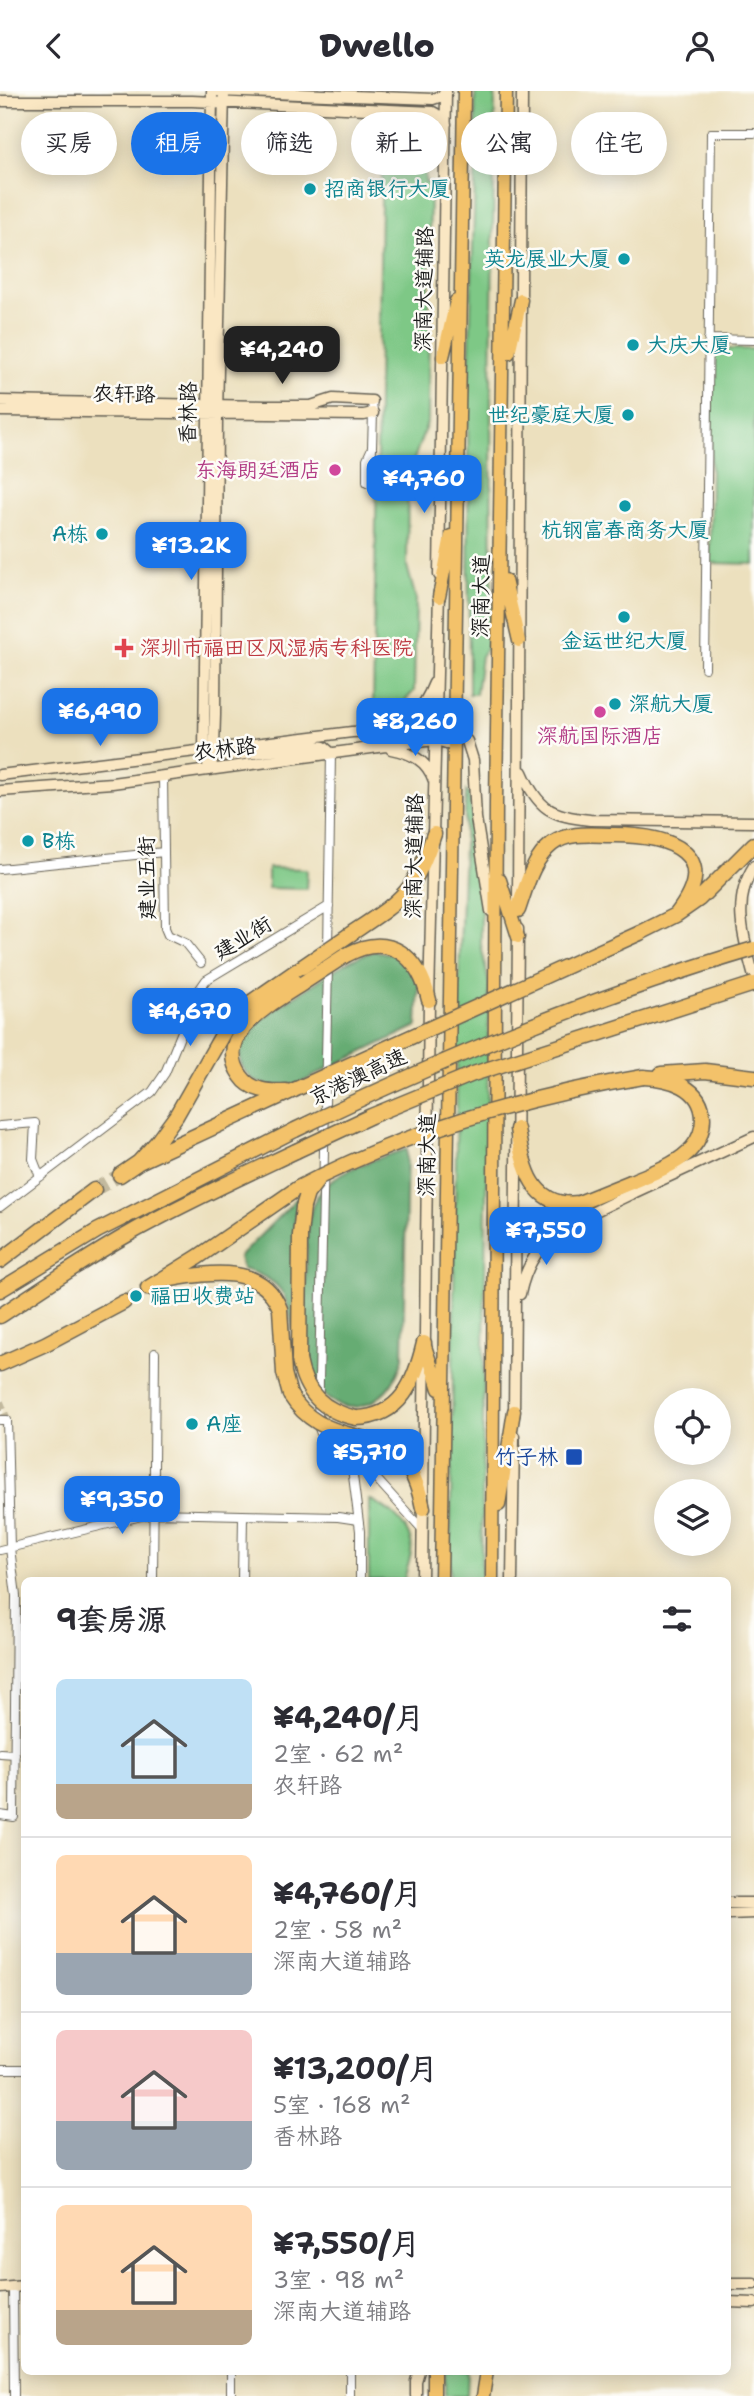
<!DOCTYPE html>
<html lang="zh">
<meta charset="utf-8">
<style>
body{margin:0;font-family:"Shantell Sans","LXGW WenKai TC",sans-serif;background:#f2f2f3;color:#2b2b33;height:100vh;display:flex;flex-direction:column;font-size:26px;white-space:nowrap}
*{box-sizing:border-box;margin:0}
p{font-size:23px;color:#7c7c81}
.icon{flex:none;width:38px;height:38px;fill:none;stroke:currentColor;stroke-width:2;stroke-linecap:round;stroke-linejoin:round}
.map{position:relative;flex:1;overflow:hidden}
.drawer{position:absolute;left:21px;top:1486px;width:710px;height:798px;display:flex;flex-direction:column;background:#fff;border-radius:10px;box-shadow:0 4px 18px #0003}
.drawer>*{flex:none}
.guide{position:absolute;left:21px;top:21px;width:712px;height:63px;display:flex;gap:14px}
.controls{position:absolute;left:654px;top:1297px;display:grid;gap:14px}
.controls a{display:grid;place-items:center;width:77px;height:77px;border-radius:50%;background:#fff;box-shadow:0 4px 18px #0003;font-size:35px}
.price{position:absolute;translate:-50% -60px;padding:0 16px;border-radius:14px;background:#1a73e8;color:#fff;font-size:23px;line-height:46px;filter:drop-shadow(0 2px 4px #0008)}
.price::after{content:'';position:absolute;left:50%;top:42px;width:21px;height:16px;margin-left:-10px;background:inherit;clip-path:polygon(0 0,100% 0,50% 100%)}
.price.on{background:#222;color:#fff}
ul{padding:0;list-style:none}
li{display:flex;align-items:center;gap:21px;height:175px;padding:0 35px}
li+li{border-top:2px solid #e1e1e2}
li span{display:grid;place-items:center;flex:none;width:196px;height:140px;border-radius:10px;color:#555}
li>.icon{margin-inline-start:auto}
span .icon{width:84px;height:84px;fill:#fffc;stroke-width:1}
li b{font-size:30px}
h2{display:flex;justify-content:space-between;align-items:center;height:84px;padding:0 35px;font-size:30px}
.pill{padding:0 24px;border-radius:32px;background:#fff;box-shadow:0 4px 18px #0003;font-size:24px;line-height:63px}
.pill.on{background:#1a73e8;color:#fff}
header{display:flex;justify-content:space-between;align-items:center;height:91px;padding:0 35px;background:#fff;font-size:32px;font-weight:800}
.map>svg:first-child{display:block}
</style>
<header><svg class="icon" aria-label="back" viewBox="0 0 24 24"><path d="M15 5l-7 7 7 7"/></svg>Dwello<svg class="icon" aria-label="person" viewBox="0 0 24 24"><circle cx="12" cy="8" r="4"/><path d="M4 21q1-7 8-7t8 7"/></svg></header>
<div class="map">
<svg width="754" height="2305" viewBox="0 0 754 2305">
<rect width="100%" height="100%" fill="#fdfcf7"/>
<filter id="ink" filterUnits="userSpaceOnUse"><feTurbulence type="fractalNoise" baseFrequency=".0143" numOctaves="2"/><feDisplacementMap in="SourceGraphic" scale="14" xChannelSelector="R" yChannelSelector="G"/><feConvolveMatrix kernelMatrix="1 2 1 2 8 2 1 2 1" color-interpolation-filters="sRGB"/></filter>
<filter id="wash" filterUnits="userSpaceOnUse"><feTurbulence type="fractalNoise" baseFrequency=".00686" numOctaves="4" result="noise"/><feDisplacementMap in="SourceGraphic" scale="28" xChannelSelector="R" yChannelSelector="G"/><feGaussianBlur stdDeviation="1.57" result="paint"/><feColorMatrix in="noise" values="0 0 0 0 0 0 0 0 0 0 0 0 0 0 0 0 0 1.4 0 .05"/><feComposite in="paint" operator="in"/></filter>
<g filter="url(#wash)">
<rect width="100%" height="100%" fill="#ece0be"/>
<path fill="#7ec886" stroke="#4d7251" stroke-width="2" d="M475 0H495L491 297 492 549 481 565 476 603H469L468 313 476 58Z
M369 31 418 34 425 40V91H430L428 329 408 385 407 475 416 508 414 600 403 612 373 622 382 49 378 37Z
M712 258H754V473L710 472Z
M466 700 469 703 481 785V854L489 893 481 1489H450L458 914Z
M268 777 307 778 306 798 268 797Z
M369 1408C387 1417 406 1429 411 1451 414 1461 406 1479 404 1489H369Z
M445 2280H468L467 2305H445Z"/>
<path fill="#66ac73" stroke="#416448" stroke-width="2" d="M376 860 402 865 419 894 417 935C386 950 356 964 325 979 315 984 303 992 292 995 281 998 259 994 251 987 213 951 281 914 306 898 328 883 350 866 376 860Z
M407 1058 403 1267C390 1316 340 1338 312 1288 297 1260 305 1208 306 1176 307 1161 306 1144 309 1128 311 1116 316 1104 325 1095 342 1077 383 1066 407 1058Z
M299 1105 295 1126 293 1240C287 1202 281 1188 242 1178L239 1166Z"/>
</g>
<g filter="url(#ink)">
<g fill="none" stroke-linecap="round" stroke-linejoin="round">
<path stroke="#c2b99e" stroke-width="8" stroke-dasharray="8 4" stroke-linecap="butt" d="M0 1311 7 1329"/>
<path stroke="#c2b99e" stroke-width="14" stroke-dasharray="14 7" stroke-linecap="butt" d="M94 1099 120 1084
M124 1211 148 1197"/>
<defs>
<path id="street" d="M708 248 754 249
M372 357 367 368V391L369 392 371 391 373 322 372 310
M705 577 711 42H754
M163 685 165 837 168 844 185 852 201 872
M0 778 164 761
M328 859 331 662
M328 875 318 1335 324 1350 373 1384 422 1438
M0 1035 35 1032 33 1068 40 1086
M0 1116 152 1001 165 982 199 899 206 889 329 815
M0 1329H7L10 1457 16 1505 14 1726 0 1724
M351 1369 360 1440V1489
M0 1459 154 1422 338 1426 358 1429
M153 1489 155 1262
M242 1489 243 1425
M0 1662 15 1663
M0 1978H24
M13 2197 14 2305
M231 2305V2280
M350 2305V2280"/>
<path id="secondary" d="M217 0 433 8 442 5 445 0
M0 10H192L433 21 442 26 446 33
M0 310 266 315H311L333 308 372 310
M0 320 364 324 373 322
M439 484 446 0
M380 634C412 629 422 622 434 592
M214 657 227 665 317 655 324 656 331 662
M391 658C411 662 427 669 434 690
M211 676 214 657 215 624 217 324 224 0
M210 679 204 659 212 0
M522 681C538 718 551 725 590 729L754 731
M0 684 352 641 446 637 461 644 467 650 473 669 476 727 491 820
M0 700 112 692 408 652 436 649 453 654
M754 775C731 811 744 848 754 886
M518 811 522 0
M633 1102 754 1046
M520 1203C528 1164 547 1145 581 1127
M514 1325 518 838
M422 1489 429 909 439 500
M512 1489 514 1345
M728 1812H754
M728 1823 754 1822
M728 2193H754
M0 2197 24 2195
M728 2211 754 2212
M416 2305V2290L419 2280"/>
<path id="primary" d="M509 262 521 209
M443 266 456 210
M505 489 519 550
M439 506 451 445
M500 789 518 846
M424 1252 439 1298
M499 1414 514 1320
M441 1489 464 0
M492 1489 496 711 506 0
M434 2305V2280
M483 2305 487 2280"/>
<path id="highway" d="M518 819C526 796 532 769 552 753 570 740 593 744 614 744 669 744 724 762 676 824
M640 842 676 824 699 808 754 753
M349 844C401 809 414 804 434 743
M346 864C391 840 419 866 429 909
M661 983 705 980 754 986
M286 1000C269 1001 251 1000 241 985 211 943 275 911 303 892
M517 1038C523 1075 532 1118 579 1112
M139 1071 157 1051 176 1025 230 930 247 914 302 876
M120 1084 139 1071 294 999
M631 1091C651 1082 678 1074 692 1057 699 1049 703 1038 703 1027 702 995 669 987 643 986
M0 1170 94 1099
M159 1190C199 1184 261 1168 280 1218L284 1282 290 1304
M148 1197 198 1166 298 1097
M0 1199 97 1140 295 1039
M0 1225C42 1197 83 1169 127 1144 182 1113 239 1087 296 1060
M299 1269 300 1144 303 1116
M0 1273 45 1253 124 1211
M356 1327C401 1326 415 1290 424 1252
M354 1345C398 1356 414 1372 423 1417"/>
</defs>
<use href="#street" stroke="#656155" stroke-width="10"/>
<use href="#secondary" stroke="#656155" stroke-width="13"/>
<use href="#primary" stroke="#656155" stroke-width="15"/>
<use href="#highway" stroke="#656155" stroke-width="17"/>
<use href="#street" stroke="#fff" stroke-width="8"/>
<use href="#secondary" stroke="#fae7c3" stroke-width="10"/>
<use href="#primary" stroke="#f3c26a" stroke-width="12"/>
<use href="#highway" stroke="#f3c26a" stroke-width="14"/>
<defs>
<path id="secondary-bridge" d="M581 1127 633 1102"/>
<path id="highway-bridge" d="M302 876 349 844
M303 892 346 864
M294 999 640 842
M295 1039C444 967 596 904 754 858
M296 1060 371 1025 473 983 754 893
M298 1097C404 1041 524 1006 643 986
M579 1112 631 1091
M303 1116 307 1103 318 1089
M299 1269C305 1302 323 1320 356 1327
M290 1304C306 1329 326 1338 354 1345"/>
</defs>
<use href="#secondary-bridge" stroke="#656155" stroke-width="13" stroke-linecap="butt"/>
<use href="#highway-bridge" stroke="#656155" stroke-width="17" stroke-linecap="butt"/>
<use href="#secondary-bridge" stroke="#fae7c3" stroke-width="10"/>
<use href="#highway-bridge" stroke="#f3c26a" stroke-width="14"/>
</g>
</g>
<g fill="#0f9aa8" stroke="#fdfcf7" stroke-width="2.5">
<circle cx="310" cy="98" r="7"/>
<circle cx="624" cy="168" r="7"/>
<circle cx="633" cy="254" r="7"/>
<circle cx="628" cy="324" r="7"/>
<circle cx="625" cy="415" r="7"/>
<circle cx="102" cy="443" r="7"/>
<circle cx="624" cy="526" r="7"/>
<circle cx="615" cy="613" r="7"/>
<circle cx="28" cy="750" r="7"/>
<circle cx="136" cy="1205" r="7"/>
<circle cx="192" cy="1333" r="7"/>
</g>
<g fill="#d1479c" stroke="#fdfcf7" stroke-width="2.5">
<circle cx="335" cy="379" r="7"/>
<circle cx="600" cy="621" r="7"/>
</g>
<path fill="#e0444e" stroke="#fdfcf7" stroke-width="2.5" d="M120.5 546.5h7v7h7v7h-7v7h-7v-7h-7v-7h7z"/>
<rect fill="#1a4fb4" stroke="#fdfcf7" stroke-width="2.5" x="565" y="1357" width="18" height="18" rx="3.5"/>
<g text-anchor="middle" stroke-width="5" stroke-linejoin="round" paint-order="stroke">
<g font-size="21" fill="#0d838f" stroke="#fdfcf7" text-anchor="start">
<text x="324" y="105">招商银行大厦</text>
<text x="610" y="175" text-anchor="end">英龙展业大厦</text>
<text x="647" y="261">大庆大厦</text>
<text x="614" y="331" text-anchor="end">世纪豪庭大厦</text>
<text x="625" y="446" text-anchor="middle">杭钢富春商务大厦</text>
<text x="88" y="450" text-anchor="end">A栋</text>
<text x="624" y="557" text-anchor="middle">金运世纪大厦</text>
<text x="629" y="620">深航大厦</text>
<text x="42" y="757">B栋</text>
<text x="150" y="1212">福田收费站</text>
<text x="206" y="1340">A座</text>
</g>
<g font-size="21" fill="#1c1c1c" stroke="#fdfcf7">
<text transform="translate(424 198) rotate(-89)" y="7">深南大道辅路</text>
<text transform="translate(124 303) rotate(1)" y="7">农轩路</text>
<text transform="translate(188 322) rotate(-89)" y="7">香林路</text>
<text transform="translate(481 505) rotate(-89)" y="7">深南大道</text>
<text transform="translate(225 658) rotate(-7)" y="7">农林路</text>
<text transform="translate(414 765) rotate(-89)" y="7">深南大道辅路</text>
<text transform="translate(147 787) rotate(-91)" y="7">建业五街</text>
<text transform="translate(243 847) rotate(-31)" y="7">建业街</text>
<text transform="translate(358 986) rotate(-25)" y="7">京港澳高速</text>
<text transform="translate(427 1064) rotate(-89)" y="7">深南大道</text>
</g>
<g font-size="21" fill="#b23c85" stroke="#fdfcf7" text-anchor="end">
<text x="321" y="386">东海朗廷酒店</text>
<text x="600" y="652" text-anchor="middle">深航国际酒店</text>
</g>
<g font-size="21" fill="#be3a42" stroke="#fdfcf7" text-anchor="start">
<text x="140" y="564">深圳市福田区风湿病专科医院</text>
</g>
<g font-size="21" fill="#164399" stroke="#fdfcf7" text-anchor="end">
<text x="558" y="1373">竹子林</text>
</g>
</g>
</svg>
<div class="controls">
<a><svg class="icon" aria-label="locate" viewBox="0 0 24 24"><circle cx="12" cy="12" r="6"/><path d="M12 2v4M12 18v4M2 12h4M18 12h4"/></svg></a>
<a><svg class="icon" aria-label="layers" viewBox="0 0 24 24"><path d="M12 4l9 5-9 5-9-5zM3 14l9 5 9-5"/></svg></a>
</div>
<b class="price on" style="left:282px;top:295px">¥4,240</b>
<b class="price" style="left:424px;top:424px">¥4,760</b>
<b class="price" style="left:191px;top:491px">¥13.2K</b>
<b class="price" style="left:100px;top:657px">¥6,490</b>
<b class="price" style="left:415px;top:667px">¥8,260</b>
<b class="price" style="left:190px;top:957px">¥4,670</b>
<b class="price" style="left:546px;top:1176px">¥7,550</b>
<b class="price" style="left:370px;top:1398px">¥5,710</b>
<b class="price" style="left:122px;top:1445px">¥9,350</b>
<div class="guide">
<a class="pill">买房</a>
<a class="pill on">租房</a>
<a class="pill">筛选</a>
<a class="pill">新上</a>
<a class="pill">公寓</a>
<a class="pill">住宅</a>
</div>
<section class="drawer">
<h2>9套房源<svg class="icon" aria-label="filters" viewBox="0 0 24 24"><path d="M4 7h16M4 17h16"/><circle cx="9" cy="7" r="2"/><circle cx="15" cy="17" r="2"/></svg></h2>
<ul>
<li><span style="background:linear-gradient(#bfe0f5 75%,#b9a48a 0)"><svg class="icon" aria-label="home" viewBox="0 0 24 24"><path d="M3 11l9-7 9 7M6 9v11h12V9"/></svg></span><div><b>¥4,240/月</b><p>2室 · 62 m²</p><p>农轩路</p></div></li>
<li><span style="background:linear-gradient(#ffd9b3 70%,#9aa5b1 0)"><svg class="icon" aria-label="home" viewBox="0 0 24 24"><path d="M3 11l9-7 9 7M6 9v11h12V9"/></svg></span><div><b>¥4,760/月</b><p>2室 · 58 m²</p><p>深南大道辅路</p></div></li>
<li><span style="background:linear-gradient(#f6c9c9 65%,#9aa5b1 0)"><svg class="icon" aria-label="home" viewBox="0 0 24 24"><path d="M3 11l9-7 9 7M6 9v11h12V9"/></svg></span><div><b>¥13,200/月</b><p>5室 · 168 m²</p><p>香林路</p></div></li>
<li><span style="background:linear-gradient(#ffd9b3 75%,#b9a48a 0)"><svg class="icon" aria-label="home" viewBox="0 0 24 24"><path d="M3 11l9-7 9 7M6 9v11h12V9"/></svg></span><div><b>¥7,550/月</b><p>3室 · 98 m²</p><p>深南大道辅路</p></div></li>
</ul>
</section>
</div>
